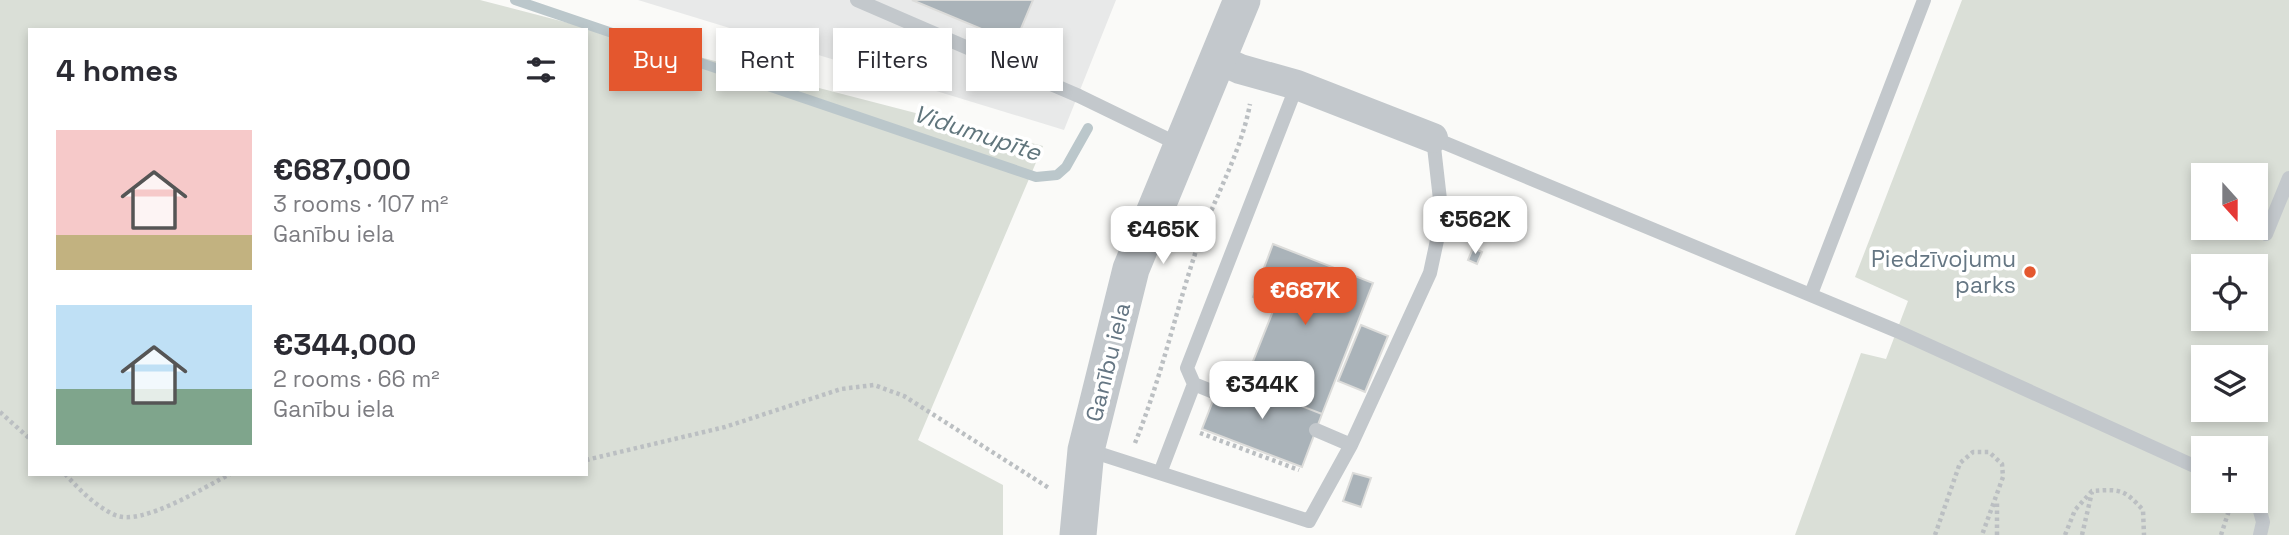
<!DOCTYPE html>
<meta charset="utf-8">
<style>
body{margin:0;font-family:"Space Grotesk",sans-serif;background:#f2f2f3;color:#2b2b33;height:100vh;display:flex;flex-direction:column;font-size:26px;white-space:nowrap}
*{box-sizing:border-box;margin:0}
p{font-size:23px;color:#7c7c81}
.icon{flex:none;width:38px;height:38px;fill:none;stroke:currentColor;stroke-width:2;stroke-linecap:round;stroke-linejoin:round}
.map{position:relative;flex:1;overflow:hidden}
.sheet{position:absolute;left:28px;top:28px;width:560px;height:448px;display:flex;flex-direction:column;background:#fff;border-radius:0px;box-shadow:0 4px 10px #0003}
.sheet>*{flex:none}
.top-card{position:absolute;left:609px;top:28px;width:665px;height:63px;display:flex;gap:14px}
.needle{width:46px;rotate:159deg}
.buttons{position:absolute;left:2191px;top:163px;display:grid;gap:14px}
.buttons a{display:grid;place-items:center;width:77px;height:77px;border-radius:0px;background:#fff;box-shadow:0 4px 10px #0003;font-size:35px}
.price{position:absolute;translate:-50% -60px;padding:0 16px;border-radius:14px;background:#fff;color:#222;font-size:23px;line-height:46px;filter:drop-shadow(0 2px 4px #0008)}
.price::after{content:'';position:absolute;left:50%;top:42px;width:21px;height:16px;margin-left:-10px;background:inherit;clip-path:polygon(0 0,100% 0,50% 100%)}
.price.current{background:#e4572e;color:#fff}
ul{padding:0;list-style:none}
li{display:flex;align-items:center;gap:21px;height:175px;padding:0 28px}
li span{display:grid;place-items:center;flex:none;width:196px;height:140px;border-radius:0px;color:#555}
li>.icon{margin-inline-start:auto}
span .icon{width:84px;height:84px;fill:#fffc;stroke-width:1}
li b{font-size:30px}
h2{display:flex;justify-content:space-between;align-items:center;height:84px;padding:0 28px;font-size:30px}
.chip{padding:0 24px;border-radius:0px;background:#fff;box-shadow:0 4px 10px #0003;font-size:24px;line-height:63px}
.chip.current{background:#e4572e;color:#fff}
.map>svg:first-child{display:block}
</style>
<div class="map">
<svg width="2289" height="535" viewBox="0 0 2289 535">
<rect width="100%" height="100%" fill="#fafaf8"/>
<path fill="#e8e9e9" d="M638 0H1116L1064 130Z"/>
<path fill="#dadfd7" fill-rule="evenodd" d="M0 0H480L1043 146 918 440 1003 485V535H0ZM30 30H586V474H30Z
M1962 0H2289V535H1795L1861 353 1886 359 1908 301 1855 277ZM2203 175H2256V228H2203ZM2203 266H2256V318H2203ZM2203 357H2256V410H2203ZM2203 448H2256V500H2203Z"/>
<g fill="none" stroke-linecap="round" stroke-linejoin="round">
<path stroke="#bbc7cb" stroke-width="10" d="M515 0 1036 177 1057 175 1066 167 1088 128"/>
</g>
<path fill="#aab3b9" stroke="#dcdcda" stroke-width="2" d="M912 0H1033L1015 43Z
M1273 244 1373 283 1322 414 1244 384 1275 306 1253 297Z
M1473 248 1482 252 1477 264 1468 260Z
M1361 325 1388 336 1365 392 1338 381Z
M1223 375 1322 414 1302 467 1202 429Z
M1353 473 1371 478 1361 507 1343 501Z"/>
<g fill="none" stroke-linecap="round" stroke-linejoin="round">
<path stroke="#bbbfc2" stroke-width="4.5" stroke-dasharray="3.5 3.5" stroke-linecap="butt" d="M0 412 30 439
M1200 433 1299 470
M1135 443C1161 379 1176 310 1198 245 1214 198 1241 153 1250 104
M586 460 725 427 841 389 874 385 904 396 1049 488
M65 474C80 490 95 506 115 515 141 527 205 487 230 474
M1935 535 1960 463 1973 452H1989L2002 464 2003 477 1982 535
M1997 535V501
M2065 535 2075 510 2092 491C2120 489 2124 489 2143 510L2144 535
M2082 535 2092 492
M2221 535 2232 501"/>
<path stroke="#c3c8cc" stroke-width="14" d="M857 0 1079 96 1180 145
M2266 234 2289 178
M1811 294 1924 0
M1216 393 1194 384 1187 368 1297 85
M1316 430 1351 445
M1088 450 1309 521 1351 445 1430 273 1442 217 1433 138 1897 331 2203 470
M1160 473 1194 384
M2256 496 2263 522 2260 535"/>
<path stroke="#c3c8cc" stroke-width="30" d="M1218 59 1240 69 1297 85 1433 138"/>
<path stroke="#c3c8cc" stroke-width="37" d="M1078 535 1086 450 1131 269 1242 0"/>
</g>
<circle fill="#e4572e" stroke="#fff" stroke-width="2.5" cx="2030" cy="272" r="7"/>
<g text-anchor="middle" stroke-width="7" stroke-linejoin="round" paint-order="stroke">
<g font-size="23" fill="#657683" stroke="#fff" text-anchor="end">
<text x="2016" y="267">Piedzīvojumu<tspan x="2016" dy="26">parks</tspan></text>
</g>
<g font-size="23" fill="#657683" stroke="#fff">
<text transform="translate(1108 362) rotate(-76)" y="8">Ganību iela</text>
</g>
<g font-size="24" font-style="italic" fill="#60757c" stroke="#fff">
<text transform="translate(977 133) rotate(18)" y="8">Vidumupīte</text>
</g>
</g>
</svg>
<div class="buttons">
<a><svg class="needle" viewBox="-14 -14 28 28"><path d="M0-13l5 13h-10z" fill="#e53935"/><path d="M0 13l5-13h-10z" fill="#7c7c81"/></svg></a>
<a><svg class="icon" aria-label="locate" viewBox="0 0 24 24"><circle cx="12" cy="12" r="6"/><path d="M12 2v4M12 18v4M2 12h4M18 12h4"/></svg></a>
<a><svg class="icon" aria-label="layers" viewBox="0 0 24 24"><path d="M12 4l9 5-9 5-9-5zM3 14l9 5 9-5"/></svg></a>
<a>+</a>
</div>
<b class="price" style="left:1475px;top:256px">€562K</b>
<b class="price" style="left:1163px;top:266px">€465K</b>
<b class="price current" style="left:1305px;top:327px">€687K</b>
<b class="price" style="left:1262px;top:421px">€344K</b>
<div class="top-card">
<a class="chip current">Buy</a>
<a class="chip">Rent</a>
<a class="chip">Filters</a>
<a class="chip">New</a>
</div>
<section class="sheet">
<h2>4 homes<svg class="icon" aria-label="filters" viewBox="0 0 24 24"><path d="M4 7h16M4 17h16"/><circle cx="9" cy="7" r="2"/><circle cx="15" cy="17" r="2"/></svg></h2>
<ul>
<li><span style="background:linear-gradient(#f6c9c9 75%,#c2b280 0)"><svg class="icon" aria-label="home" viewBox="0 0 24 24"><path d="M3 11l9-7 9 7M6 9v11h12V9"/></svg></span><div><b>€687,000</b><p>3 rooms · 107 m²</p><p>Ganību iela</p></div></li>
<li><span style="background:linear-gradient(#bfe0f5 60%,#7fa58c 0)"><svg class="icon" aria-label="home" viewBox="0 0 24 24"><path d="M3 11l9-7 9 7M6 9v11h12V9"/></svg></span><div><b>€344,000</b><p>2 rooms · 66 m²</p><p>Ganību iela</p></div></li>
</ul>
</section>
</div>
